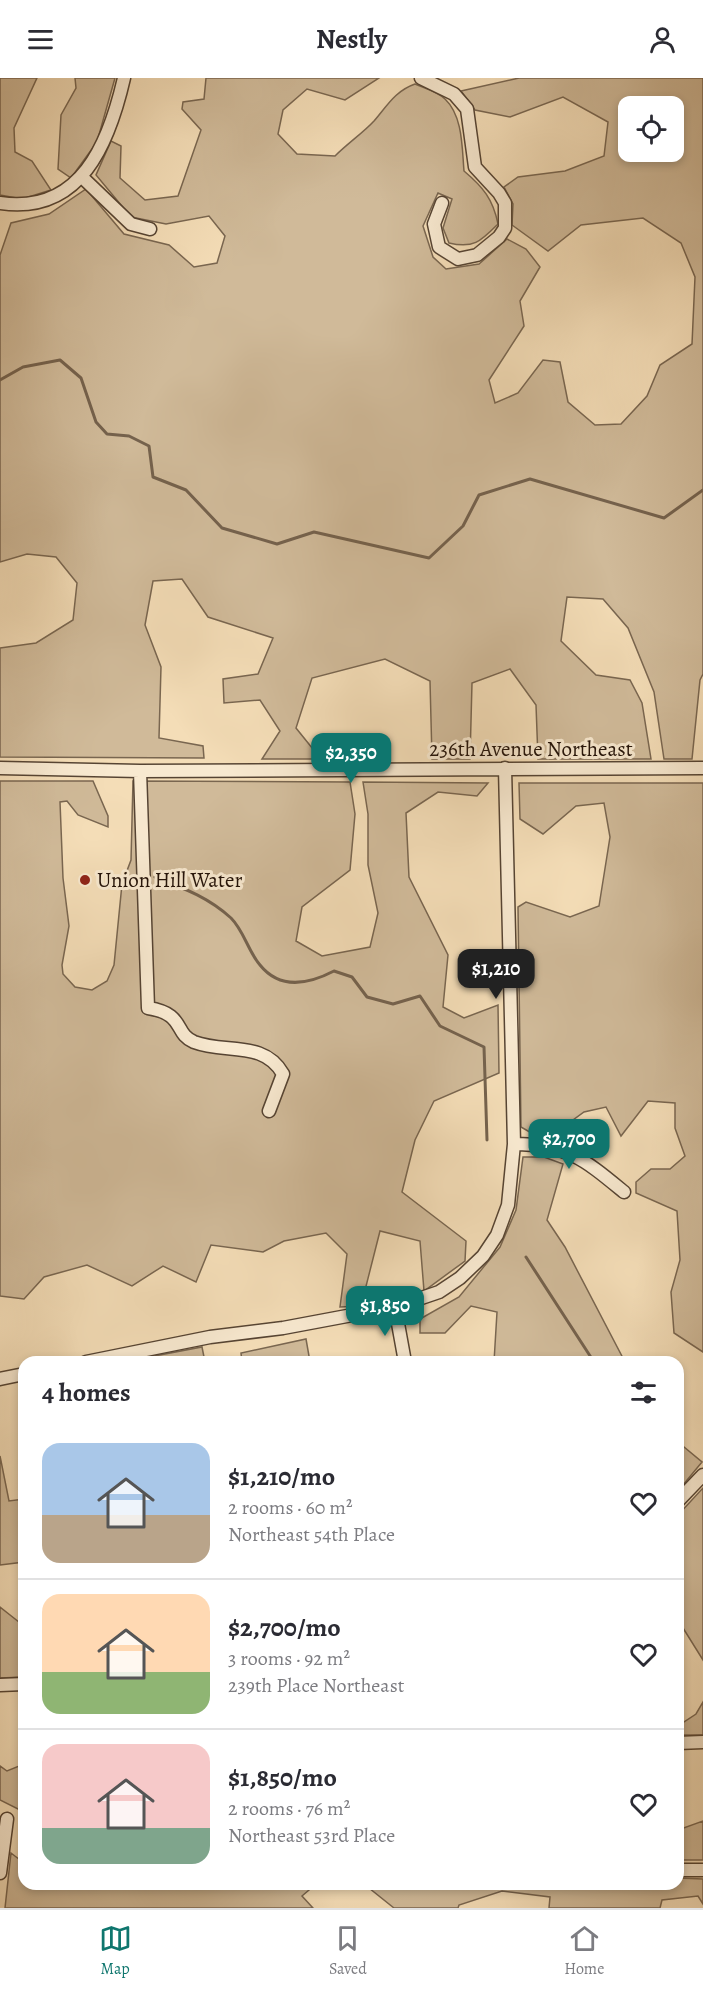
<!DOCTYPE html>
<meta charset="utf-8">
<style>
body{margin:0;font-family:Alegreya,serif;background:#f7f7f7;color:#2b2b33;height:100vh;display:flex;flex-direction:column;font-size:22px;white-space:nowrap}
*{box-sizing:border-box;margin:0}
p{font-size:20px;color:#7c7c81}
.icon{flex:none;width:33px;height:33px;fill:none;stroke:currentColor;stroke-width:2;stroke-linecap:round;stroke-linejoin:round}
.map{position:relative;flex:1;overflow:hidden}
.details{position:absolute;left:18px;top:1278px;width:666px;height:534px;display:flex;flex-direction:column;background:#fff;border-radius:18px;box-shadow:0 3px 9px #0003}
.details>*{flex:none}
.controls{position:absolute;left:618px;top:18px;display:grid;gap:12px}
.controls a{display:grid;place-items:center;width:66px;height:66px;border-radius:12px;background:#fff;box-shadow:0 3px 9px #0003;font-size:30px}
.price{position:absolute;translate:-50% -51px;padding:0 14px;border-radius:12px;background:#0f766e;color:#fff;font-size:20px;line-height:39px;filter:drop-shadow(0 2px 3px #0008)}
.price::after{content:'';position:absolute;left:50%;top:36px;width:18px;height:14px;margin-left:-9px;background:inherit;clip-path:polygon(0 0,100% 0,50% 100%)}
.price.on{background:#222;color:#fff}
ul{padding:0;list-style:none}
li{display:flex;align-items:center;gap:18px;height:150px;padding:0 24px}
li+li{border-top:2px solid #e1e1e2}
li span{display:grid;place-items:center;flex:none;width:168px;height:120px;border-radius:18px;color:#555}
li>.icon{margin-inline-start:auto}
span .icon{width:72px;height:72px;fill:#fffc;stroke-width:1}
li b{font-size:26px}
h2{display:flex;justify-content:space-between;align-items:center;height:72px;padding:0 24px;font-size:26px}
header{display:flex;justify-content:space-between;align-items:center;height:78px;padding:0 24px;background:#fff;font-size:27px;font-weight:700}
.tabs{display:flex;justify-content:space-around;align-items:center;height:84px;border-top:2px solid #e1e1e2;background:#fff;font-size:16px;color:#7c7c81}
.tabs a{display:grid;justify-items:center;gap:3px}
.tabs .on{color:#0f766e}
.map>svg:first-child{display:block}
</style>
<header><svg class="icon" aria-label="menu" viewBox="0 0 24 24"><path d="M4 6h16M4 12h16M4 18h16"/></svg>Nestly<svg class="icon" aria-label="person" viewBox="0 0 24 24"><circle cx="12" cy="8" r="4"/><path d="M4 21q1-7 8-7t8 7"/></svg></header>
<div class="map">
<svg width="703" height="1830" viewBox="0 0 703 1830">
<rect width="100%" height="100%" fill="#f4ddb7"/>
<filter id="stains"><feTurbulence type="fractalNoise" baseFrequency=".00333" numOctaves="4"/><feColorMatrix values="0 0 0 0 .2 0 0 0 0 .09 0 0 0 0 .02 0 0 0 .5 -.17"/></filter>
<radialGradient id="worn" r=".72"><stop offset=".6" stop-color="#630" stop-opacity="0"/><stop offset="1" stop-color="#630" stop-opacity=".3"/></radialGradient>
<path fill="#d0ba99" stroke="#796650" stroke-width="1.5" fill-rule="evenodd" d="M0 0H37L14 50 15 74 32 83 51 112 22 121 0 117Z
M75 0H115L97 64 71 100 58 91 61 37 76 10Z
M206 0H379L345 22 307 11 283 32 278 56 297 76 335 78C347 66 364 54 374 43 387 28 395 13 415 6 424 10 438 14 445 21 463 38 462 70 464 93 483 109 493 121 498 146 481 163 474 171 449 165L443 150 452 121 438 115 423 148 433 179 446 191 479 186 507 161 526 171 540 189 520 223 524 248 489 302 495 325 518 315 543 282 560 284 568 324 595 347 621 346 647 318 660 287 692 266 695 199 681 165 643 140 581 147 548 173 512 147 513 126 504 109 518 99 565 93 604 78 608 44 563 19 510 39 475 32 461 13 519 0H703V596L700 602 692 681H664L654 614 628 550 603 521 567 519 561 563 596 597 630 602 642 625 651 681H538L536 627 510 591 472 605 470 681H432L430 603 385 581 312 600 296 650 321 681H262L280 653 260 622 224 625 223 601 258 596 273 560 208 539 182 501 153 503 145 547 161 589 159 660 203 668 204 680 0 679V570L36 565 73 542 77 505 56 479 27 476 0 484V177L11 145 49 136 86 111 124 156 169 167 194 189 217 185 225 158 209 138 166 146 131 139 96 97 111 63 121 68 120 100 145 122 178 118 201 52 182 31 183 24 204 21ZM628 28H674V74H628Z
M0 703H93L108 738V749L78 737 67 723 60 724 63 800 69 848 62 887 63 896 75 909 92 912 107 903 114 887 122 806 131 782 133 703 350 704 355 736 350 792 302 829 296 863 322 878 370 869 378 835 368 787V736L363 704 488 705 477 718 438 714 406 735 409 799 448 877 443 929 464 940 498 927 499 995 434 1023 415 1062 402 1114 466 1163 465 1183 424 1213 420 1163 380 1153 361 1228 340 1229 347 1176 326 1155 284 1163 263 1174 211 1167 196 1204 163 1188 132 1208 87 1187 44 1199 24 1221 0 1218Z
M519 705H703V1274L674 1255 671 1214 680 1182 677 1133 636 1115V1104L651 1091H670L685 1078 675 1050V1025L648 1023 621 1058 606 1029 584 1034 551 1058 533 1056 521 1049 518 829 526 824 570 839 599 828 610 759 604 725 576 728 543 756 520 741Z
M523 1079H544L563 1086 547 1142 565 1169 625 1284H494L497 1234 471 1228 445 1255H420V1241L459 1219 500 1169 516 1132Z
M306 1261 309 1278 306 1284H242L241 1275Z
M202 1269 205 1284H123Z
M678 1364 702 1384 678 1413Z
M0 1378 9 1423 24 1421V1484L0 1487Z
M703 1410V1582L678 1542V1437Z
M0 1529 24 1548V1599L0 1600Z
M703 1624V1657H678V1648L696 1636Z
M24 1686V1734L0 1722V1688L7 1693Z
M703 1743V1782H678V1752Z
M11 1775 24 1785V1806H316L302 1818 313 1830H5Z
M678 1800 703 1801V1826L698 1818 662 1822 660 1830H549L550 1819 502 1813 459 1827 458 1830H394L364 1806H678Z"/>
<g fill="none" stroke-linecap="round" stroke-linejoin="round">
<path stroke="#75624d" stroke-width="3" d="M0 302 23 289 60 282 81 300 96 344 107 356 129 358 149 368 153 399 186 412 222 450 277 466 314 454 429 480 463 448 479 417 530 401 664 440 703 412
M155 799C183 810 208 819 231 840 244 853 248 873 260 887 280 912 309 906 334 893L352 899 367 919 393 926 420 918 440 948 484 969 487 1062
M526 1179 594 1284"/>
<defs>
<path id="minor" d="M421 0 454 16 467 31 475 89 499 115 505 125V150L499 159 477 177 458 181 439 169 434 146 442 125
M83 100 131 146 150 151
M0 125C81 137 109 65 124 0
M0 690 140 693 703 690
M140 693 148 930C186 936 173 955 194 964 225 976 264 962 283 996L269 1033
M514 1066C567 1066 585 1082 624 1114
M395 1229 405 1284
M86 1284 210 1259 283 1250 395 1229 439 1214 460 1200 483 1178 497 1157 508 1127 514 1066 505 690
M0 1301 24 1296
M678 1423 703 1397
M0 1607 24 1606
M678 1665 703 1664
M678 1792H703
M0 1795 7 1741"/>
</defs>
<use href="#minor" stroke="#564433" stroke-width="15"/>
<use href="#minor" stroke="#f8e9d0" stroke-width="12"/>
</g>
<circle fill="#8f2418" stroke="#f8e9d0" stroke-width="2" cx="85" cy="802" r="6"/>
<g text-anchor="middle" stroke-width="6" stroke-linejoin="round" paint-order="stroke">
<g font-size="21" fill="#221107" stroke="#f8e9d0">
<text x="531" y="678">236th Avenue Northeast</text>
</g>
<g font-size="21" fill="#221107" stroke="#f8e9d0" text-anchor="start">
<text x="97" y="809">Union Hill Water</text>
</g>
</g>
<rect width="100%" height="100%" filter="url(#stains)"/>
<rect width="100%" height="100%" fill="url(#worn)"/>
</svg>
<div class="controls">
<a><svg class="icon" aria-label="locate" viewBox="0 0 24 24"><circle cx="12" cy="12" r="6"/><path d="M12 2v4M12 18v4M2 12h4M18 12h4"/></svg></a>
</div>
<b class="price" style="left:351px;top:706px">$2,350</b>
<b class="price on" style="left:496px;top:922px">$1,210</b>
<b class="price" style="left:569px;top:1092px">$2,700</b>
<b class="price" style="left:385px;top:1259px">$1,850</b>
<section class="details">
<h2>4 homes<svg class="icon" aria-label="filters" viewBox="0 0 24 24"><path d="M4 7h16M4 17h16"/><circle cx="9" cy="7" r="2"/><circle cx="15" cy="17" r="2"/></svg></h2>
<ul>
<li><span style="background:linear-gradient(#a9c7e8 60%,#b9a48a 0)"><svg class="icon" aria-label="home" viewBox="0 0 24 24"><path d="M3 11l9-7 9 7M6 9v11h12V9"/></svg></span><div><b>$1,210/mo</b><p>2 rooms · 60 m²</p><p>Northeast 54th Place</p></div><svg class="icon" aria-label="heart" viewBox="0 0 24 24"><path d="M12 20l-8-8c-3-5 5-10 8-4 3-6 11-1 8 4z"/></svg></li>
<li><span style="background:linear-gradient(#ffd9b3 65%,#8fb573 0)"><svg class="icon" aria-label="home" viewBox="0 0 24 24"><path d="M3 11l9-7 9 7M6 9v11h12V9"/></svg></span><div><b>$2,700/mo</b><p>3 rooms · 92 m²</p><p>239th Place Northeast</p></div><svg class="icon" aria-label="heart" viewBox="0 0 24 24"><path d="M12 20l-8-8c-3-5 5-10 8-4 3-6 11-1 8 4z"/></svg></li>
<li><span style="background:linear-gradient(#f6c9c9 70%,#7fa58c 0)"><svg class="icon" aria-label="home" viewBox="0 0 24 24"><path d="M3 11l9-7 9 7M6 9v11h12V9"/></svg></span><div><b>$1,850/mo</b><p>2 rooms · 76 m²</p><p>Northeast 53rd Place</p></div><svg class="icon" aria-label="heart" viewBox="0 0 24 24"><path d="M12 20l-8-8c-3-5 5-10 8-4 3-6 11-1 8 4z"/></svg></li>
</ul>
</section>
</div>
<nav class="tabs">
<a class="on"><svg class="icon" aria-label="map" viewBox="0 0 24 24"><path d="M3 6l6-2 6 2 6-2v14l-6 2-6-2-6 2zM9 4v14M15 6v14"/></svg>Map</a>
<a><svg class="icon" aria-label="saved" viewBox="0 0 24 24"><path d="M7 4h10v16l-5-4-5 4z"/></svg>Saved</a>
<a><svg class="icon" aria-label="home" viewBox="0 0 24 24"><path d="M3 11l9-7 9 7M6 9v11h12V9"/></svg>Home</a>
</nav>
